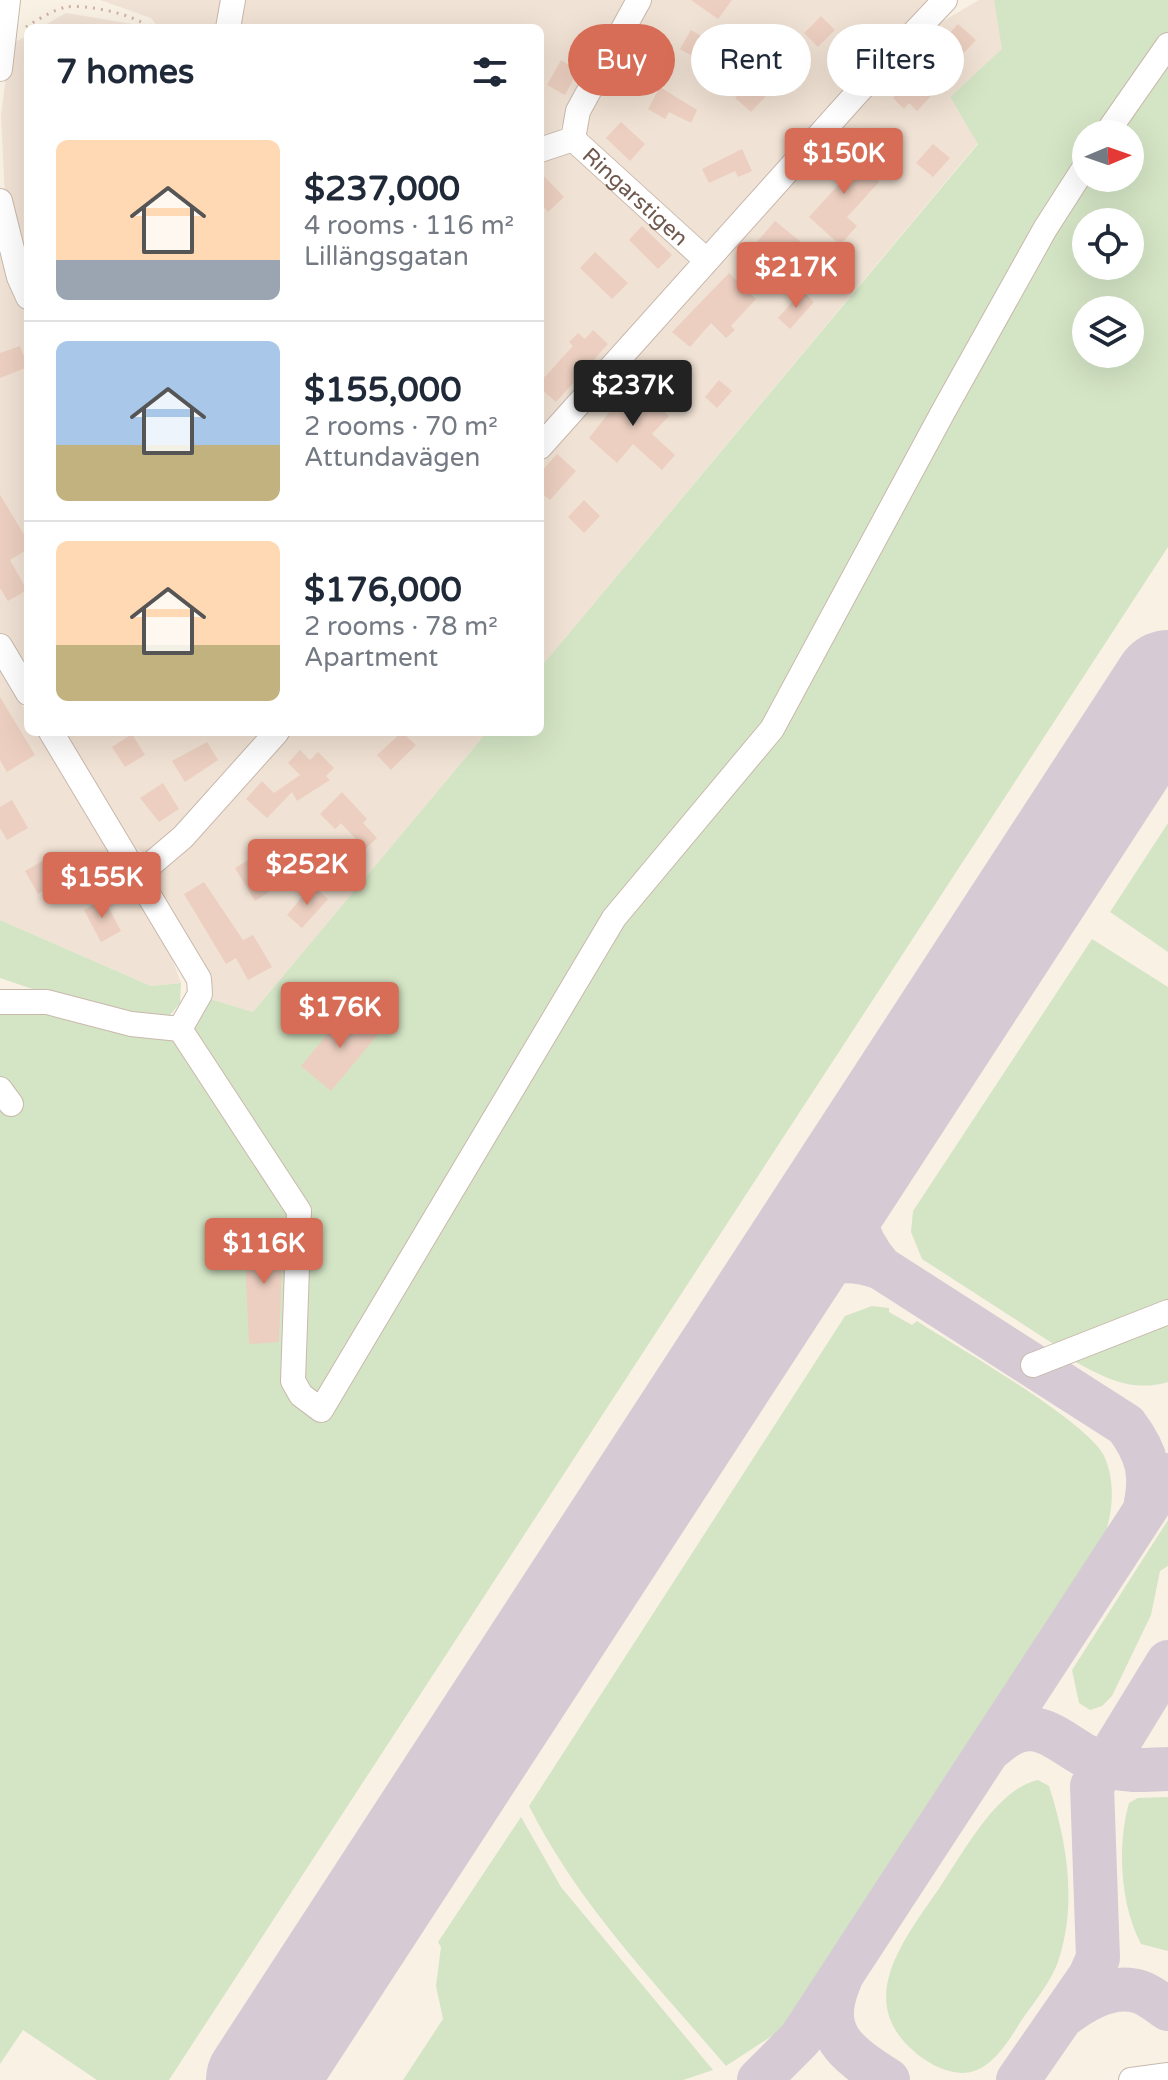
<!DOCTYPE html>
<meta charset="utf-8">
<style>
body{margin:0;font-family:"Varela Round",sans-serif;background:#f6f6f7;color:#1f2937;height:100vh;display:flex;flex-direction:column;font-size:30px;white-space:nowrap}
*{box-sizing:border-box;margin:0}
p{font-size:26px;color:#747a83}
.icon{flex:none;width:44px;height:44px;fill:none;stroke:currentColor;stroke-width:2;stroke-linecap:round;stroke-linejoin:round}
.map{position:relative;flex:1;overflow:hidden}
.sheet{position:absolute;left:24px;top:24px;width:520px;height:712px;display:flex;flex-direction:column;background:#fff;border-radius:12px;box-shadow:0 8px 32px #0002}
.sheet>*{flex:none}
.hud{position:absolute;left:568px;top:24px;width:480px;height:72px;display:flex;gap:16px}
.needle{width:52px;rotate:88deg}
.tools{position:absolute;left:1072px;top:120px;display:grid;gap:16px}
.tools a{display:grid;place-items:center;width:72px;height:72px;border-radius:50%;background:#fff;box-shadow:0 8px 32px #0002;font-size:40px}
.price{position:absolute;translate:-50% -68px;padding:0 18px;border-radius:8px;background:#d76d57;color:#fff;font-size:26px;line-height:52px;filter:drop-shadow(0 2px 4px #0008)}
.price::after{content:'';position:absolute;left:50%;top:48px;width:24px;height:18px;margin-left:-12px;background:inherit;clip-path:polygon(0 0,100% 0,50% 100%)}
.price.on{background:#222;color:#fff}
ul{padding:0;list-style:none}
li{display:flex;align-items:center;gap:24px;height:200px;padding:0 32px}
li+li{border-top:2px solid #e0e1e3}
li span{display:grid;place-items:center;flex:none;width:224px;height:160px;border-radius:12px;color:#555}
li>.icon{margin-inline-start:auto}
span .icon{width:96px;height:96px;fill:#fffc;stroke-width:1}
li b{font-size:34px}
h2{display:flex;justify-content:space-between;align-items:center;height:96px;padding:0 32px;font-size:34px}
.tag{padding:0 28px;border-radius:36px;background:#fff;box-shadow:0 8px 32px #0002;font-size:28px;line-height:72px}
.tag.on{background:#d76d57;color:#fff}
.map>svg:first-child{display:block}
</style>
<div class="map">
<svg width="1168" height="2080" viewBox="0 0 1168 2080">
<rect width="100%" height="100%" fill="#faf1e5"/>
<path fill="#f0e2d4" d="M100 0H224L219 28H159L151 18Z
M244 0H631L569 107 558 135 540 143V28H240Z
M649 0H929L715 242H696L586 137 584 116Z
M979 0H994L1003 49 950 97 978 143 540 668V458L921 34Z
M66 13 138 25 141 28H40Z
M28 35V278L5 198 1 115 10 45Z
M575 150 688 258 686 276 540 432V156Z
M0 239 10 278 28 319V682L0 635Z
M0 668 28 715V732H38L172 958 181 983 151 986 0 920Z
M58 732H258L259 743 160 850 145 853 125 842Z
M288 732H487L253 1012 203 997 150 886 155 871Z"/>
<path fill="#d4e5c5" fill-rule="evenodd" d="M994 0H1168V547L169 2080H97L23 2030 0 2064V1012C54 1009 127 1024 177 1043L192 1029 203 997 253 1012 487 732H540V668L978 144 950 97 1002 49ZM1086 134H1130V178H1086ZM1086 222H1130V266H1086ZM1086 310H1130V354H1086Z
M1168 823V952L1110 912Z
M0 920 151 986 181 983 180 1003 167 1019 91 1009 0 978Z
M1092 939 1168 987V1302L1055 1345 922 1259 911 1232 913 1211Z
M872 1306 889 1308V1312L912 1325 917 1321C955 1346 1091 1423 1105 1458 1117 1487 1112 1520 1100 1548L790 2024 726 2066C655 1983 578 1904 529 1806L845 1316Z
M1168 1322V1382C1131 1393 1103 1377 1072 1360Z
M1168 1520V1566L1160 1571 1151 1615 1112 1696 1102 1706 1090 1710 1079 1703 1072 1670Z
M1038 1780 1049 1786C1067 1842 1077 1902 1059 1959 1052 1981 1034 2002 1021 2021 1010 2039 997 2061 977 2070 958 2078 936 2068 921 2057 849 2003 905 1939 942 1884 964 1851 998 1788 1038 1780Z
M1168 1797V1951L1141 1944C1120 1905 1117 1845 1129 1803L1138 1798Z
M521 1817 561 1887 713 2070 683 2080H403L443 2019 436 1986 441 1947 438 1942Z"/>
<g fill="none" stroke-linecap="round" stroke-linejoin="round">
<path stroke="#d6cbd4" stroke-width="44" d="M860 1159C847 1203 851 1233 881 1268
M774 1291C809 1266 838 1252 881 1268L1126 1425C1148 1454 1153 1476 1144 1512
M994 1746C1040 1705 1061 1750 1105 1765 1125 1772 1147 1770 1168 1769
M840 1980C817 2034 846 2053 888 2080
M1063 2016C1084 2000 1113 1983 1140 1992 1150 1995 1160 2004 1168 2009
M759 2080 800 2039 1168 1475
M1018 2080 1090 1976 1098 1958 1092 1786 1168 1662"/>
<path stroke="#d6cbd4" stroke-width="110" d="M261 2080 1168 685"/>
</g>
<path fill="#eccfc0" d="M691 0H732L718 19Z
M821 16 835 30 818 47 804 33Z
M958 24 976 40 959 58 941 43Z
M691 30 708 40 698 59 680 49Z
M561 60 578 70 565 95 547 85Z
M914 76 933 94 917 111 909 103 904 109 893 98Z
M752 79 768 94 751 112 735 98Z
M660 87 697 110 691 123 669 112 665 119 648 109Z
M621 122 645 144 630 161 606 138Z
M933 144 950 158 933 177 916 163Z
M843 148 879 182 847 217 857 226 840 245 809 217 841 182 825 167Z
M742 149 752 171 738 177 735 171 709 183 702 169Z
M540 172 564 197 548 212 540 203Z
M775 221 806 246 787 269 756 243Z
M642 226 672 255 658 269 629 240Z
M595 252 628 283 612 299 580 268Z
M729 273 756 299 731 326 735 330 726 338 711 323 690 347 672 332Z
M802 291 814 302 790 329 778 318Z
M593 330 608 344 556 402 540 388V382L573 346 569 342 578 333 585 339Z
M20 346 28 367 0 378V353Z
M719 380 732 391 717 408 705 397Z
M633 382 669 416 652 434 675 455 662 470 633 444 617 463 589 438Z
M557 454 576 471 550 500 540 492V473Z
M0 495 28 541V549L10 560 27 590 8 601 0 588Z
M584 500 600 516 584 533 568 517Z
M0 697 35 755 7 772 0 760Z
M402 732 416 745 391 770 377 755Z
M132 734 145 755 125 767 112 747Z
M207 742 218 760 185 782 172 761Z
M300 750 310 760 318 752 334 768 326 776 330 780 297 801 292 792 267 818 246 799 262 781 274 793 300 775 288 763Z
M163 783 179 809 159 822 140 798Z
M342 792 367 819 363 823 377 838 365 849 341 823 335 829 320 814Z
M12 800 28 828 7 840 0 828V807Z
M248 860 253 868 259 865 265 876 261 879 269 892 255 901 235 868Z
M43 861 56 883 38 894 25 871Z
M204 882 243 940 253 935 272 967 248 980 236 958 226 964 184 894Z
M312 885 328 899 302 928 287 915Z
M104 899 121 931 101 942 84 910Z
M349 1008 379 1033 331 1091 301 1066Z
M283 1232 279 1342 249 1344 244 1234Z"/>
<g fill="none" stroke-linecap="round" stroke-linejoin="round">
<defs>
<g id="minor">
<path id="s1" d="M639 0 578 111 573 139 706 260"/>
<path d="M228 28 233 0"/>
<path d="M0 69 8 0"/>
<path d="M1106 134 1168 45"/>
<path d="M540 150 573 139"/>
<path d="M0 201 19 277 28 297"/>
<path d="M540 447 858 92 945 0"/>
<path d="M0 646 28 693"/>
<path d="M51 732 199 979 200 994 180 1029"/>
<path d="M137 876 183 837 277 732"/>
<path d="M0 1002H47L131 1024 180 1029 299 1211 293 1381 301 1395 321 1410 614 918 772 729 943 412 1045 229 1086 165"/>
<path d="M0 1089 11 1104"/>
<path d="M1033 1365 1168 1312"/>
<path d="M1131 2080 1168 2075"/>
</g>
</defs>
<use href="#minor" stroke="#c9b8ac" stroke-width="26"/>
<path stroke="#d0b2a3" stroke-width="3" stroke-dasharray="2 6" stroke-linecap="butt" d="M26 27C37 20 53 10 66 7 85 4 136 14 149 28"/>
<use href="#minor" stroke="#fff" stroke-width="24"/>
</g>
<g text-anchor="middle" stroke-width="7" stroke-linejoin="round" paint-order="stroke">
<g font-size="22" fill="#6f584d" stroke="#fdf5eb">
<text dy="8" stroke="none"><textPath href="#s1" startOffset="240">Ringarstigen</textPath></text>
</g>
</g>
</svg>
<div class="tools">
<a><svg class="needle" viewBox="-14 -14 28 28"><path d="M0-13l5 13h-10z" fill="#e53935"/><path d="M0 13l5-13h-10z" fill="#747a83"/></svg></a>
<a><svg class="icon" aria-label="locate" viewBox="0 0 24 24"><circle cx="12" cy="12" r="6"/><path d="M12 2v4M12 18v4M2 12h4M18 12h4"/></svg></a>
<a><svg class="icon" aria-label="layers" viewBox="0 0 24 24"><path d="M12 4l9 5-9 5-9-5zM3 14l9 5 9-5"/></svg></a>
</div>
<b class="price" style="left:844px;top:196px">$150K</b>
<b class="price" style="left:796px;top:310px">$217K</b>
<b class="price on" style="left:633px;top:428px">$237K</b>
<b class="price" style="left:307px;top:907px">$252K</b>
<b class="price" style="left:102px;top:920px">$155K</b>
<b class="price" style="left:340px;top:1050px">$176K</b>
<b class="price" style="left:264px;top:1286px">$116K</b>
<div class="hud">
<a class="tag on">Buy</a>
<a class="tag">Rent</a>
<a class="tag">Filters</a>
</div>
<section class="sheet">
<h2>7 homes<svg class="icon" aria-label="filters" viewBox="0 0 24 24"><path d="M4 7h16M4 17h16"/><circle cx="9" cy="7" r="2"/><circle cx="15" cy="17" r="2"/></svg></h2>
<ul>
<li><span style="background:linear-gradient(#ffd9b3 75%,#9aa5b1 0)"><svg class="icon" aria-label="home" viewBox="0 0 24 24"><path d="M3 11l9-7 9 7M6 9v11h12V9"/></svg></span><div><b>$237,000</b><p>4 rooms · 116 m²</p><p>Lillängsgatan</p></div></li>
<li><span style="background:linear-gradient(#a9c7e8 65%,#c2b280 0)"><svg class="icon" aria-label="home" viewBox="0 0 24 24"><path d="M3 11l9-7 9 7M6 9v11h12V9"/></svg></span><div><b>$155,000</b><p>2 rooms · 70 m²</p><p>Attundavägen</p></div></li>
<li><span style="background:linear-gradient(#ffd9b3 65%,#c2b280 0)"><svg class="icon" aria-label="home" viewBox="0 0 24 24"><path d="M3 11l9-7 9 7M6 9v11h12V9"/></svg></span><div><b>$176,000</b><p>2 rooms · 78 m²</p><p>Apartment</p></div></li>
</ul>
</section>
</div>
